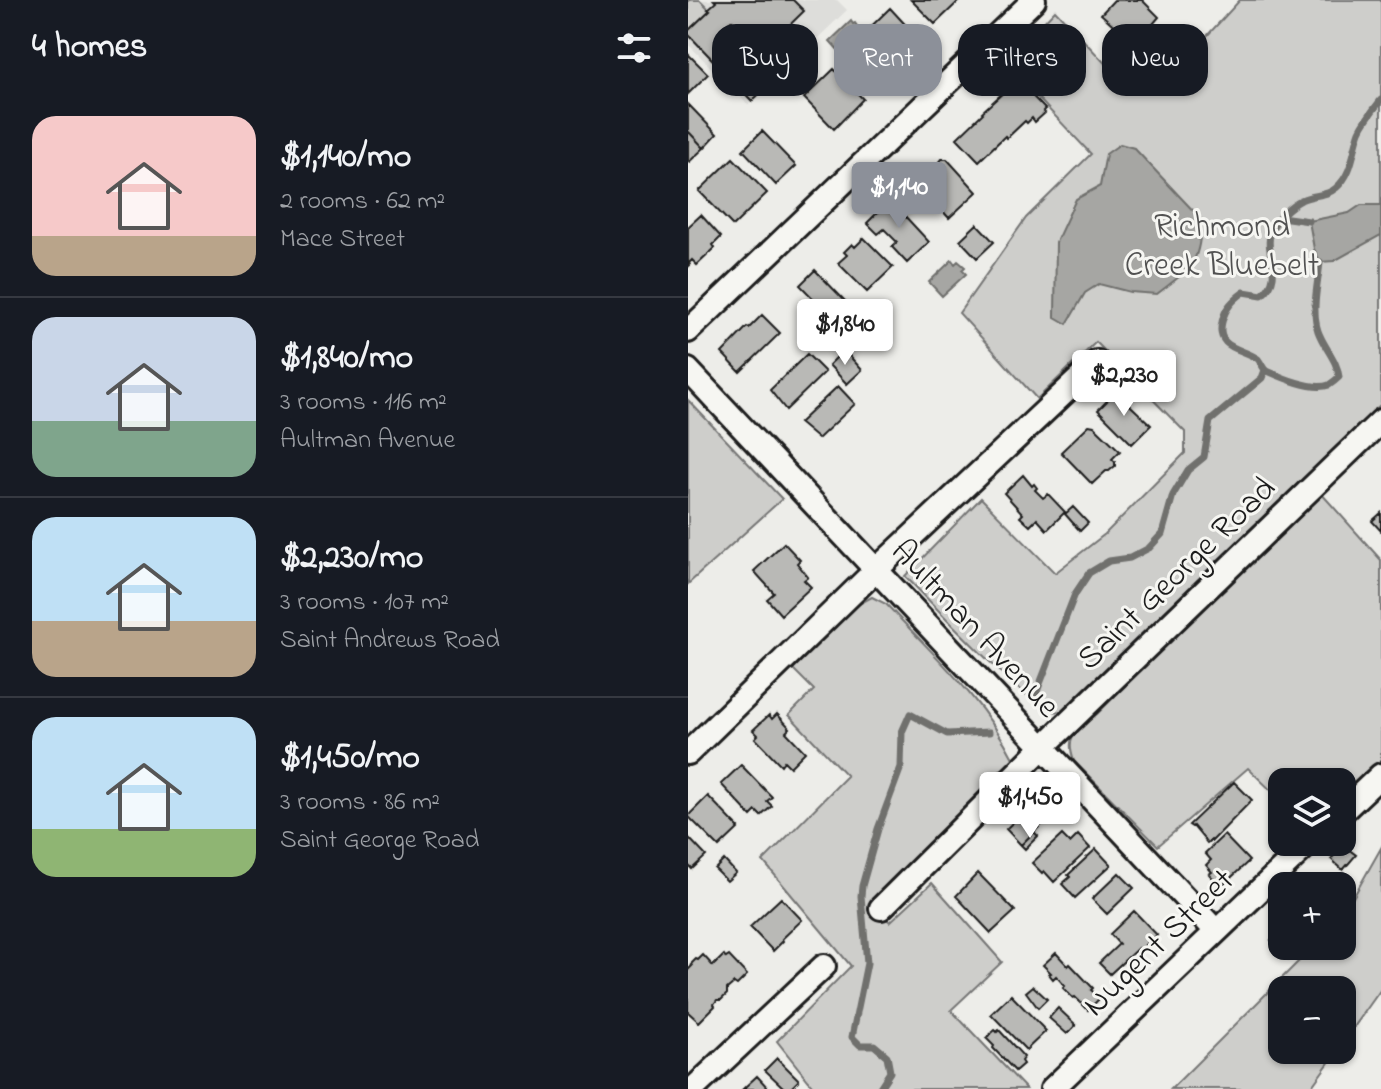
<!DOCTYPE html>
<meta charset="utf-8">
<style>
body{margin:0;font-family:"Indie Flower",sans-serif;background:#20242c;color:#f1f3f6;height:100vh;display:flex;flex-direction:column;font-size:30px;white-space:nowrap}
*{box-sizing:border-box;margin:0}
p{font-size:26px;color:#9ea1a6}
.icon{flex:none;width:44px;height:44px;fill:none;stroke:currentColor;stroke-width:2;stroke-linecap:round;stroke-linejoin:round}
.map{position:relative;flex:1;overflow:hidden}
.sheet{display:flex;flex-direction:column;background:#171b24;width:688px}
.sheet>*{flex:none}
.banner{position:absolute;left:24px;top:24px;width:548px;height:72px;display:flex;gap:16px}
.fabs{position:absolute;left:580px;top:768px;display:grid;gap:16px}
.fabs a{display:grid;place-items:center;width:88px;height:88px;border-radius:16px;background:#171b24;box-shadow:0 2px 6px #0004;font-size:40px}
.price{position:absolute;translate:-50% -68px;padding:0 18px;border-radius:8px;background:#fff;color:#222;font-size:26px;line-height:52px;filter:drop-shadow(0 2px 4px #0008)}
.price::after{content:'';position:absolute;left:50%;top:48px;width:24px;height:18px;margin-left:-12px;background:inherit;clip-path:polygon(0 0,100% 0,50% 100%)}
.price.current{background:#8c9099;color:#fff}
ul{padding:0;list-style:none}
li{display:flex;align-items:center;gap:24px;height:200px;padding:0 32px}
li+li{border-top:2px solid #363941}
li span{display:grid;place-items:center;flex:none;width:224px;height:160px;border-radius:24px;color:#555}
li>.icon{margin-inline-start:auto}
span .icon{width:96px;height:96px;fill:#fffc;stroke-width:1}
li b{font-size:34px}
h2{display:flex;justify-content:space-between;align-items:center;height:96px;padding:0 32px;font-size:34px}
.tag{padding:0 28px;border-radius:24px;background:#171b24;box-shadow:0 2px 6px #0004;font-size:28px;line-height:72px}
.tag.current{background:#8c9099;color:#fff}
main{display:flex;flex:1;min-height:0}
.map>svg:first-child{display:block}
</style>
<main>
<section class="sheet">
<h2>4 homes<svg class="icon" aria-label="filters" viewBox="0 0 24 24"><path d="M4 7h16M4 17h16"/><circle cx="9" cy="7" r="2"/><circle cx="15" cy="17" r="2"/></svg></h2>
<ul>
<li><span style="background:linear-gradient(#f6c9c9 75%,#b9a48a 0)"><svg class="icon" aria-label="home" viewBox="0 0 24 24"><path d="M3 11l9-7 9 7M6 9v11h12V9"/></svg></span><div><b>$1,140/mo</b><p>2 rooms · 62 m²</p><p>Mace Street</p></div></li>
<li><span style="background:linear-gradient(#c9d6e8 65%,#7fa58c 0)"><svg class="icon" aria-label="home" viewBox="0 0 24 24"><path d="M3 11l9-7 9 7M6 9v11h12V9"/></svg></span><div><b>$1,840/mo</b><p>3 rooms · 116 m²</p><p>Aultman Avenue</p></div></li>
<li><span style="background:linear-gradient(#bfe0f5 65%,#b9a48a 0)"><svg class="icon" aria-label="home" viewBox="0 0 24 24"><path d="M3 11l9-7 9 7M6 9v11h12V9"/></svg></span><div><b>$2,230/mo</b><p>3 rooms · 107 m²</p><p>Saint Andrews Road</p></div></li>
<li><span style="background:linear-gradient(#bfe0f5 70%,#8fb573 0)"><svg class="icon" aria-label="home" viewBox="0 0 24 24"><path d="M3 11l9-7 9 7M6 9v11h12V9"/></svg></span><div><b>$1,450/mo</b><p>3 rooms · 86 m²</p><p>Saint George Road</p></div></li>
</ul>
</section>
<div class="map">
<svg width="693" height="1089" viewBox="0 0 693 1089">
<rect width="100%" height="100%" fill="#edede9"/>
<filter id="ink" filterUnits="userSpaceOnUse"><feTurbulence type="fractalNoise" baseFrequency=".0125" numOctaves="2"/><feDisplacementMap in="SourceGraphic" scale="16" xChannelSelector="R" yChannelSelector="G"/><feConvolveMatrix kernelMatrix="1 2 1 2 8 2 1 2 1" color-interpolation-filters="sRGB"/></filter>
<g filter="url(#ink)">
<path fill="#ddddda" d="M0 0H149L159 10 60 105 0 44Z"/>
<path fill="#cececb" stroke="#757574" stroke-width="2" d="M0 0H12L22 10 0 31Z
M552 0H693V404L549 542 397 696C387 705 379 714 365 711 340 707 241 600 217 576L293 498 367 573 417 534 497 453V432L408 342 349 399 271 313 338 218 403 154 317 63 367 10 428 75 438 76 490 26 517 38Z
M0 400 94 499 0 584Z
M632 492 693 560V765L654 802V782H594V801L560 768 470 846 386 761C376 733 390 730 409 714Z
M184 597 198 604C244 653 296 700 326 760L182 904 202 922 244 883 314 962 263 1010 338 1089H127L89 1041 163 966 75 861 159 776 101 715 126 690 105 669 169 605Z
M693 848V989L654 1044V990H594V1050H650L622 1089H483L626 946H654V917Z"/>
<path fill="#a6a6a3" stroke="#6f6f6d" stroke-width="2" d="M163 21 165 24 167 23 173 32 152 52 142 41Z
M432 144 446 148 513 219C513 265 502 268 469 294L442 292 411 284 397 293 379 324 367 317 368 242 388 199 412 186 418 154Z
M673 205H693V235L646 261 632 262 626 249 621 221 661 213Z
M264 260 267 264 270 261 277 267 274 270 278 274 254 296 241 282Z"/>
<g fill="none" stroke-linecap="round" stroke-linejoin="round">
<path stroke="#6f6f6d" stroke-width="7" d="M593 217 621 221
M577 370C593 377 624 391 641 385 644 383 649 379 651 377 649 359 636 348 630 331 623 310 630 284 632 262
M348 694 387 594 401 573 421 561 442 558 461 548 474 534 485 495 500 470 516 457 522 421 574 378 577 370C576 369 571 360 570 359 556 348 527 350 534 322 537 308 545 300 556 292L574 295C598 276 575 253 583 231 587 219 603 205 613 200 624 194 638 197 648 188 665 174 665 150 672 131 677 120 686 109 693 100
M191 1089 202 1072 199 1056 186 1045H172L164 1037 179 963 173 896 174 886 190 829 213 767 214 732 222 714 259 734 301 732"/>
</g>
<path fill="#b9b9b6" stroke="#1c1c1c" stroke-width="2" fill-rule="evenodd" d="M26 0H105L116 11 68 58 88 78 64 101 0 34V31L22 10 20 9 28 2ZM44 20 54 30 47 36 38 25Z
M223 0H272L247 24Z
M426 0H454L471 17 465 24 468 27 452 45 443 37 441 39 413 14Z
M202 8 226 34 216 43 218 45 207 56 205 54 198 61 200 63 184 79 157 52Z
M0 54 20 74 0 94Z
M146 69 175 99 146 129 116 98Z
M329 80 357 109 355 111 357 113 347 122 344 118 339 123 337 121 319 138 317 136 291 161 269 138 295 113 294 112Z
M0 104 29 134 16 148 0 131Z
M0 131 16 148 1 162 0 160Z
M74 131 108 166 88 185 55 150Z
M45 158 79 193 45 226 11 191Z
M254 159H259L289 192 261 218 231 185 250 168V164Z
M213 198 221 208 215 214 241 242 219 263 204 247 209 242 196 229 190 234 179 223 200 202 204 206Z
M13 215 33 237 25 245 27 248 9 265 4 260 1 263 2 265 0 267V227Z
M289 224 306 242 289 258 272 240Z
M176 238 205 267 179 292 150 263 159 255 156 252 164 244 167 247Z
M127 270 158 302 153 307 158 311 147 321 112 285Z
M74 315 92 333 52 372 34 353 59 327 61 328Z
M156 350 174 370 159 384 141 365Z
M119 354 137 372 98 410 82 390Z
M150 386 167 404 130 439 111 423Z
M428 392 463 425 444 444 410 410Z
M401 425 406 426 432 451 424 459 427 462V466L421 471H418L404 484 373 452Z
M335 475 344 486 346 484 349 488 347 490 355 498 360 494 377 512 359 530 349 519 342 526 332 517 335 514 316 493Z
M385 507 400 523 392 531 377 514Z
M693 513V531L684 521Z
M96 543 112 560 109 563 120 577 116 580 123 587 93 615 79 599 86 593 66 571Z
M89 714 102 728 98 732 117 752 102 767 96 761 93 765 67 738 70 735 65 730 81 715 84 719Z
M53 765 84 797 79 801 84 806 73 816 68 811 63 816 33 784Z
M546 782 564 800 524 841 523 840 519 843 505 826 504 827 501 825Z
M354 794 369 809 333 845 318 829Z
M20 796 51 828 31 847 0 816Z
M346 832 350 836 337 849 333 845Z
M374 835 382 843 390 835 402 848 366 882 356 871 354 873 344 863Z
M536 835 561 861 533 887 521 874 524 872 518 865 523 860 517 853Z
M0 837 18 856 4 869 0 865Z
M655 845 668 855 655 870 643 859Z
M408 849 423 865 387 898 374 884 382 877 380 875Z
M36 860 48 873 39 881 27 869Z
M290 873 327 911 303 933 268 896Z
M431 873 446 888 419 914 404 899Z
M93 898 114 920 94 939 95 941 85 951 62 927Z
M446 911 469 935 452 950 450 948 422 974 411 963 431 944 422 934Z
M594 930V946H615L601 960 583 940Z
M368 953 380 966 382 964 405 988 403 990 412 998 400 1010 387 997 385 998 375 988 377 986 368 976 365 979 361 974 363 973 355 965Z
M15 955 25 966 36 955 38 958 41 956 59 975 49 985 46 983 39 989V994L33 1000H29L26 1004 27 1006 11 1022 0 1012V968L1 969 4 966 3 964 8 959 10 960Z
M345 986 359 999 350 1008 338 992Z
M323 995 358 1031 338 1050 303 1014Z
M370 1008 388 1025 379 1034 361 1018Z
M307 1030 309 1032 311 1030 336 1057 333 1061 335 1064 327 1071 305 1048 306 1046 298 1038Z
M89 1058 111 1080 102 1089H97L77 1070Z
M69 1076 81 1089H55L57 1087Z"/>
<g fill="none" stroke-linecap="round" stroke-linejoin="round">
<defs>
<path id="minor" d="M0 331 346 0
M0 370 528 931
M0 753 189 569 409 362
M654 812 693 775
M193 908 355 747 693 421
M5 1089 136 966
M364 1089 622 842"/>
</defs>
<use href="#minor" stroke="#1c1c1c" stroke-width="28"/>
<use href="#minor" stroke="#f6f6f2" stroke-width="22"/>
</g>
</g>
<g text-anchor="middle" stroke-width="6" stroke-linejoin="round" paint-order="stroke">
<g font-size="34" fill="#515151" stroke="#f6f6f2">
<text x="534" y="236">Richmond<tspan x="534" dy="39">Creek Bluebelt</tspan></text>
</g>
<g font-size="34" fill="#1c1c1c" stroke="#f6f6f2">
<text transform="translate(487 572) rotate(-44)" y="12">Saint George Road</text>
<text transform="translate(289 627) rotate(47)" y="12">Aultman Avenue</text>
<text transform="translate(469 941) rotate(-44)" y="12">Nugent Street</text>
</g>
</g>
</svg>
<div class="fabs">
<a><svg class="icon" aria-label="layers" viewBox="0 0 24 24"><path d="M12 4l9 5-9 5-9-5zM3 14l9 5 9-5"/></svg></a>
<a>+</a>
<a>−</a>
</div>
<b class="price current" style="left:211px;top:230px">$1,140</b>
<b class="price" style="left:157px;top:367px">$1,840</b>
<b class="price" style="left:436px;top:418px">$2,230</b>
<b class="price" style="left:342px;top:840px">$1,450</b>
<div class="banner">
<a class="tag">Buy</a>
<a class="tag current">Rent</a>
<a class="tag">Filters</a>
<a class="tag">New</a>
</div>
</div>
</main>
